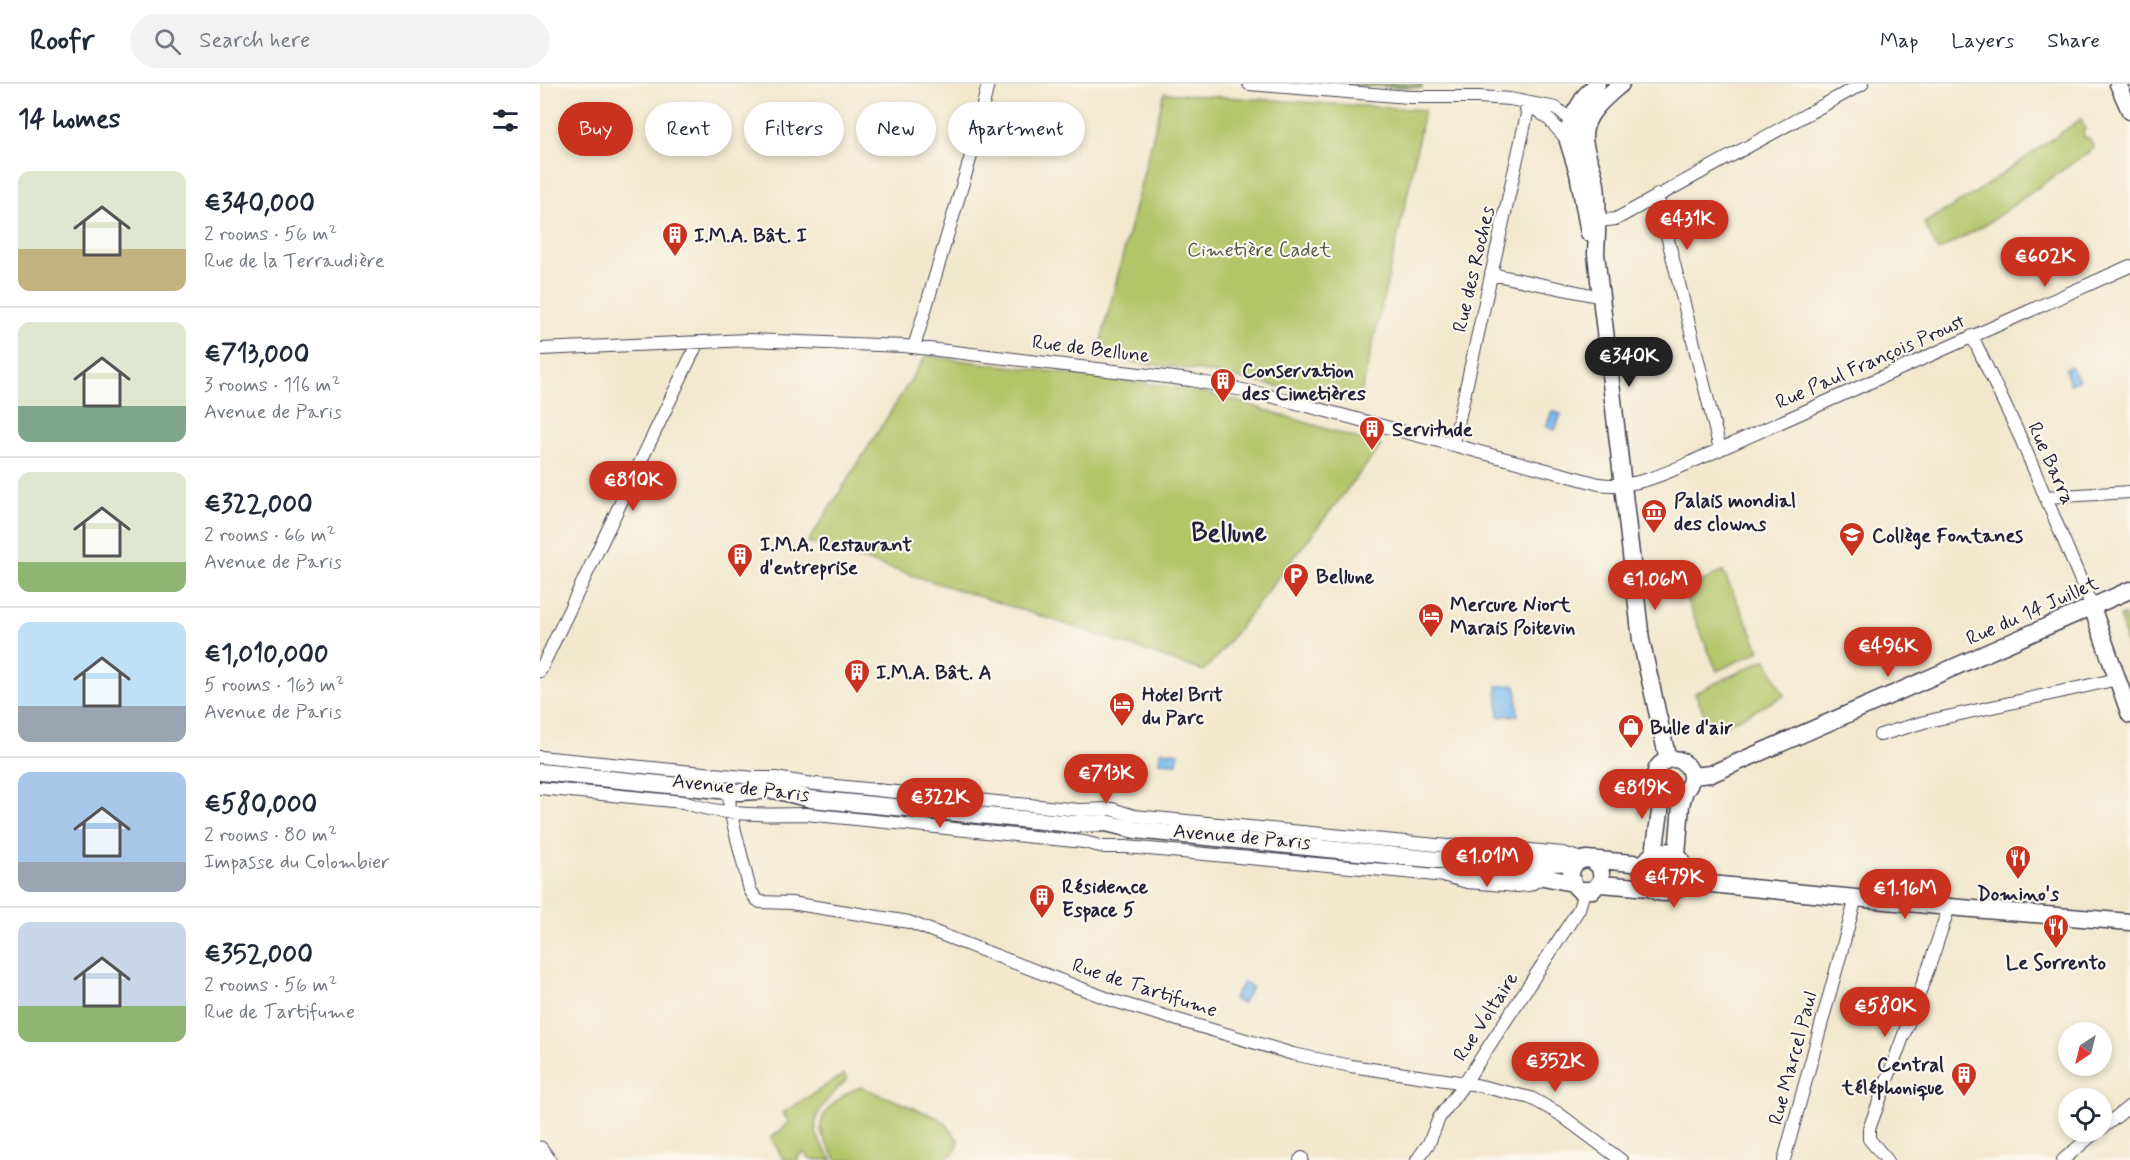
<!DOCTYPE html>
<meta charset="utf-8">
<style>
body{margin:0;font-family:Mynerve,sans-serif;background:#f2f2f3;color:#1f2937;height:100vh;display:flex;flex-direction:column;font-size:22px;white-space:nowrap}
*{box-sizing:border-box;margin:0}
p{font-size:20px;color:#747a83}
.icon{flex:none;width:33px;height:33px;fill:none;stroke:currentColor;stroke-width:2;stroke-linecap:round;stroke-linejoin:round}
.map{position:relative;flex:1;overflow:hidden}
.panel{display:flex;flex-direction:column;background:#fff;width:540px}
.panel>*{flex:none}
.guide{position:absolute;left:18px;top:18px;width:570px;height:54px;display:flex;gap:12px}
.needle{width:39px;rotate:215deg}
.controls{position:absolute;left:1518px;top:938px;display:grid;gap:12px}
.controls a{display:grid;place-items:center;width:54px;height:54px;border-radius:50%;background:#fff;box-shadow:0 3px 9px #0003;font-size:30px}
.price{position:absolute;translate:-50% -51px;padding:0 14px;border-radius:21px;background:#c8321e;color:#fff;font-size:20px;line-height:39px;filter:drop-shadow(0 2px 3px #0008)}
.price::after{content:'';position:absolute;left:50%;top:36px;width:18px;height:14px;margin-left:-9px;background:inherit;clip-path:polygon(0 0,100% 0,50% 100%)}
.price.selected{background:#222;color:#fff}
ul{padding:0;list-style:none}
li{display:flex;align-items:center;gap:18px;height:150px;padding:0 18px}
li+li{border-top:2px solid #e0e1e3}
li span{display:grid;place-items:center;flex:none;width:168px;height:120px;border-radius:12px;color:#555}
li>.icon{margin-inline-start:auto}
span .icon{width:72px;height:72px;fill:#fffc;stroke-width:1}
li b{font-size:26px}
h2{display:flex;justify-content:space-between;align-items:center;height:72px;padding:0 18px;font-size:26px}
.pill{padding:0 21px;border-radius:27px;background:#fff;box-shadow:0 3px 9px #0003;font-size:21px;line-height:54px}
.pill.selected{background:#c8321e;color:#fff}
header{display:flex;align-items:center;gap:36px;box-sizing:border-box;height:84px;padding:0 30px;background:#fff;border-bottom:2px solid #e0e1e3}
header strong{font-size:28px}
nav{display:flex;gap:33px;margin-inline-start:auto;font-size:21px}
.search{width:420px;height:54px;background:#f2f2f3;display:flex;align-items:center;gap:15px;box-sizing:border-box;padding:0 21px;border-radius:33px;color:#747a83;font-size:22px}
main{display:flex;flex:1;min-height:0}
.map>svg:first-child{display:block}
</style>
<header>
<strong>Roofr</strong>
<div class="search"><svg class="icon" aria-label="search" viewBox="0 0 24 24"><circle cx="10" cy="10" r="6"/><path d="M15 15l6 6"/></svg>Search here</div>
<nav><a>Map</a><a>Layers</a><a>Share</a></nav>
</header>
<main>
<section class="panel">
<h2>14 homes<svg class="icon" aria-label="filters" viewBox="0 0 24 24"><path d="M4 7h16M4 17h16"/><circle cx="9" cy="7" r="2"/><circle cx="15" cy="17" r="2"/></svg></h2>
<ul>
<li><span style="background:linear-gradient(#dfe7d0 65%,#c2b280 0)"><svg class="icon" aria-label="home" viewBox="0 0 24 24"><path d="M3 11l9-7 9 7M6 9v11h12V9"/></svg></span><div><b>€340,000</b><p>2 rooms · 56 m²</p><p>Rue de la Terraudière</p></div></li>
<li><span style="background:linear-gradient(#dfe7d0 70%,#7fa58c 0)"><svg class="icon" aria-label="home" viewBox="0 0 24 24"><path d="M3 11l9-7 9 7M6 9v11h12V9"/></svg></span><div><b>€713,000</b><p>3 rooms · 116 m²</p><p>Avenue de Paris</p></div></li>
<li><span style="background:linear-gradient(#dfe7d0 75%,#8fb573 0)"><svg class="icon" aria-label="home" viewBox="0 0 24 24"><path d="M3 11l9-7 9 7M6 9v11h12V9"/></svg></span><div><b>€322,000</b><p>2 rooms · 66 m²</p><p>Avenue de Paris</p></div></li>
<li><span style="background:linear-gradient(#bfe0f5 70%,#9aa5b1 0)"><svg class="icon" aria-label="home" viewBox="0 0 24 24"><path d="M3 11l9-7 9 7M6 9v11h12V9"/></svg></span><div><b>€1,010,000</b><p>5 rooms · 163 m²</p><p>Avenue de Paris</p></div></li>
<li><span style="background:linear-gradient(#a9c7e8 75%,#9aa5b1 0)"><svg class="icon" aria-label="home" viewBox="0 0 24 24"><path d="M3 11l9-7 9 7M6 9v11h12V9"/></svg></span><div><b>€580,000</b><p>2 rooms · 80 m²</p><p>Impasse du Colombier</p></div></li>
<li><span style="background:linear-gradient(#c9d6e8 70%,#8fb573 0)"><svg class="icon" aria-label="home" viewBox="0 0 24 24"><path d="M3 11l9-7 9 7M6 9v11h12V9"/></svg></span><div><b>€352,000</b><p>2 rooms · 56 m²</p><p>Rue de Tartifume</p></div></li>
</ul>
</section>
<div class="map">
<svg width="1590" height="1076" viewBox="0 0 1590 1076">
<rect width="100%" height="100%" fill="#fbf7ec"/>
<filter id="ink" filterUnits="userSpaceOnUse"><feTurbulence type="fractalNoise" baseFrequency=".0167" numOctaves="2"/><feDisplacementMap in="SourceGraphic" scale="12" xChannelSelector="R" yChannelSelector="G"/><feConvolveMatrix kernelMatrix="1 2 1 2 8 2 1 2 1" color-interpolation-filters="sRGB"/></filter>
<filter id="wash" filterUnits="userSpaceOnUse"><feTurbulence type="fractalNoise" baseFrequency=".008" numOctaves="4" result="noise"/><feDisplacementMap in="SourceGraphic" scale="24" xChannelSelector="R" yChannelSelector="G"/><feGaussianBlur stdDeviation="1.35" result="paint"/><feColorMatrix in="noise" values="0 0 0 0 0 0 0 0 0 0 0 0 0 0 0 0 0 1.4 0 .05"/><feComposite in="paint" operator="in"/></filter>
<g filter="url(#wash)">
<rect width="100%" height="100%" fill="#f2e8ce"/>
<path fill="#b3c569" stroke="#6a7452" stroke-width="1.5" d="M624 9 884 26 870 99 819 319 662 287 557 273Z
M1541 35 1545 46 1543 47 1544 53 1549 54 1554 64 1445 141 1398 167 1384 139 1432 111Z
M386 272 643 304 690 315 841 362 675 575 663 587 535 543 268 458Z
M1183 487 1220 567 1177 587 1143 507Z
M1584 530 1590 548V565H1587L1580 532Z
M1226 575 1244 612 1172 648 1155 609Z
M304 990 307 995C291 1013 266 1030 279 1056 282 1063 288 1070 293 1076H273L263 1069 258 1072V1076H244L231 1054 249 1039 243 1029Z
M321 1003 396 1033 406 1040 419 1057 416 1066 405 1076H297C284 1056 271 1041 292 1021 301 1013 310 1006 321 1003Z"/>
<path fill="#8eaa5d" stroke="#58664c" stroke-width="1.5" d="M781 0H881L882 4Z"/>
<path fill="#78b9ed" stroke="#4d6e94" stroke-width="1.5" d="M1531 282 1539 296 1530 300 1525 285Z
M1012 327 1021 330 1015 346 1006 343Z
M976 601 978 631 959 633 957 602Z
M621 667 639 669 637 679 619 678Z
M703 898 712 903 702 920 693 915Z"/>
</g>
<g filter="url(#ink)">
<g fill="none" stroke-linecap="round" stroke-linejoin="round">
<defs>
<path id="minor" d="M709 0 869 13H939L970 15 1016 24 1036 40
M988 20 1008 34 1028 57
M1117 111 1180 365
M1058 137 1076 135 1322 0
M951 190 1052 211H1061
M1432 252 1481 355 1552 523
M374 263 431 72 448 0
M0 265 209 256 364 262 651 296 723 310 1059 400C1094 405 1124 390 1156 376L1590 182
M915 360V353L987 30 985 18
M1505 413 1590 408
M0 587 158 258
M1340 651 1384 638 1578 595
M0 673 214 694H235L266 699 539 726 572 725 594 732 907 762 938 761 1023 769 1041 775
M0 704 143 718C181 732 226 731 266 730L544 758 564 763H586L844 786 906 792 927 798 977 802 989 801 1004 793
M189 707 190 727 210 806 216 815 220 818 251 819 369 838 574 917 753 970 811 982 932 1000 991 1014 1018 1029 1081 1076
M1562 1044 1590 1022
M760 1076 762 1074
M877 1076 889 1059 899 1034 924 1000 1039 825 1044 807
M1244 1076 1316 814
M1347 1076 1329 1055V1045L1390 880 1409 823
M1523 1076 1557 1047"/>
<path id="tertiary" d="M0 1065 8 1076"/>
<path id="secondary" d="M1081 0C1066 13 1045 29 1044 51 1043 67 1054 84 1056 101 1059 124 1057 147 1056 170L1101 556 1128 676
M1578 0 1590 27
M1049 149 1038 89 1028 57 1031 35 1045 12 1057 0
M1552 523 1590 631
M1115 693a18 18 0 1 1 36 0a18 18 0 1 1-36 0Z
M0 688 199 708 234 706 271 715 533 740 566 739 595 746 899 776 937 773 991 779 1038 778
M1151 692 1171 690 1590 506
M1103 788a21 21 0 1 1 42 0a21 21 0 1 1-42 0Z
M1114 769 1123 707
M1137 771 1141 721 1145 706
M1052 776 1060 783 1062 796 1053 806H1039C1026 795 1029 777 1047 775L1104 780
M912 779 936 786 990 790 1032 799
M1144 795 1170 800 1409 823 1590 838
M1060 800 1110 804"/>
</defs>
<use href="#minor" stroke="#414051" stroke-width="14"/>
<use href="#tertiary" stroke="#414051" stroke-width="17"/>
<use href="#secondary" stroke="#414051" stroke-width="19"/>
<use href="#minor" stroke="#fff" stroke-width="12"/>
<use href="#tertiary" stroke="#fff" stroke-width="15"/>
<use href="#secondary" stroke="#fff" stroke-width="16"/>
</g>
</g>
<defs>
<symbol id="building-pin" viewBox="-11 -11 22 30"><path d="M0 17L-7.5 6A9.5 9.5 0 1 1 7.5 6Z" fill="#c8321e" stroke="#fbf7ec"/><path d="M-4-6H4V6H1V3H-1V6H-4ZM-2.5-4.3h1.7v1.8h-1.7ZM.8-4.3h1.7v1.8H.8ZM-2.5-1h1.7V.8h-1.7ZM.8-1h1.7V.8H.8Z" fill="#fff"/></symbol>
<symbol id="museum-pin" viewBox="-11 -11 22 30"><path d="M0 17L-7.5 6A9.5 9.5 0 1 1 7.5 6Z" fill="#c8321e" stroke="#fbf7ec"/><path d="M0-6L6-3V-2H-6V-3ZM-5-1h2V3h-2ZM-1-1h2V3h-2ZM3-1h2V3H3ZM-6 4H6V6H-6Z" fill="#fff"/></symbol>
<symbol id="school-pin" viewBox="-11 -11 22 30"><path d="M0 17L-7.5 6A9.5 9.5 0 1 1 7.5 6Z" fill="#c8321e" stroke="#fbf7ec"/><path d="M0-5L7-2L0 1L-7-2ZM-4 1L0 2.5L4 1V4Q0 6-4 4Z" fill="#fff"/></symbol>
<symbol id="parking-pin" viewBox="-11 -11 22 30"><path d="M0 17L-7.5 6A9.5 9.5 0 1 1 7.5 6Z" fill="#c8321e" stroke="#fbf7ec"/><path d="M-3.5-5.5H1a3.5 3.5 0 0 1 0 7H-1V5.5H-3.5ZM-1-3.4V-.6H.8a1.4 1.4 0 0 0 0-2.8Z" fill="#fff"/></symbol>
<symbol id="hotel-pin" viewBox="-11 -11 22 30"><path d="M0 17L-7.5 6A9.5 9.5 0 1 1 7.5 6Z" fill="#c8321e" stroke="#fbf7ec"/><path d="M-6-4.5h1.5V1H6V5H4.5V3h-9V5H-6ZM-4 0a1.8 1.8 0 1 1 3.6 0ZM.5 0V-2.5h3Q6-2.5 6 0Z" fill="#fff"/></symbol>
<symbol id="shop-pin" viewBox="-11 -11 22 30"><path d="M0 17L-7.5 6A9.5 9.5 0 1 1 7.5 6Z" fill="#c8321e" stroke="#fbf7ec"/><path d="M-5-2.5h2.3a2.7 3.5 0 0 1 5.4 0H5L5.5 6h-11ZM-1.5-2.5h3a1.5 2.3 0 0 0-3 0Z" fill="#fff"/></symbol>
<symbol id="restaurant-pin" viewBox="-11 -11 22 30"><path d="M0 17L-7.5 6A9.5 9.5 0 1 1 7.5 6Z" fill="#c8321e" stroke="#fbf7ec"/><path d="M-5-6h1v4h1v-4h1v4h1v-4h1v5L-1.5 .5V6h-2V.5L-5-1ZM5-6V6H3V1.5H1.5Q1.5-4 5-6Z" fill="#fff"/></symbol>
</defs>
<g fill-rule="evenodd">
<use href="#building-pin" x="120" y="136" width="30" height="40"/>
<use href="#building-pin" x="668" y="282" width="30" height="40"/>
<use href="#building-pin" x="817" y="330" width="30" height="40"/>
<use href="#museum-pin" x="1099" y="413" width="30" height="40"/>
<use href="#school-pin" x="1297" y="436" width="30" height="40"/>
<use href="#building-pin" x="185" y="457" width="30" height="40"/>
<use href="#parking-pin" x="741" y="477" width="30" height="40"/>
<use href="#hotel-pin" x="876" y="517" width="30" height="40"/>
<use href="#building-pin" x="302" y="573" width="30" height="40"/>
<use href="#hotel-pin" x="567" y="606" width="30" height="40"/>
<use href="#shop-pin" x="1076" y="628" width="30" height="40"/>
<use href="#restaurant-pin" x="1463" y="759" width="30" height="40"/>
<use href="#building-pin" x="487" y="798" width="30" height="40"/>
<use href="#restaurant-pin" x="1501" y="828" width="30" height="40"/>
<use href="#building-pin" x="1409" y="976" width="30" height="40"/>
</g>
<g text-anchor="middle" stroke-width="4.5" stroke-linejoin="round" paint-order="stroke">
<g font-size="20" font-weight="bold" fill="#22223b" stroke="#fbf7ec" text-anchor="start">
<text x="154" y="158">I.M.A. Bât. I</text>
<text x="702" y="293">Conservation<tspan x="702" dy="23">des Cimetières</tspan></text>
<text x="852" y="352">Servitude</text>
<text x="1134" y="423">Palais mondial<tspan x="1134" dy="23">des clowns</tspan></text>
<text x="1332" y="458">Collège Fontanes</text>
<text x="220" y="467">I.M.A. Restaurant<tspan x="220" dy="23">d'entreprise</tspan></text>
<text x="776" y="499">Bellune</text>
<text x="910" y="527">Mercure Niort<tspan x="910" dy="23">Marais Poitevin</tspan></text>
<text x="336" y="595">I.M.A. Bât. A</text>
<text x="602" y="617">Hotel Brit<tspan x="602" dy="23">du Parc</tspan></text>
<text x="1110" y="650">Bulle d'air</text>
<text x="522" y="809">Résidence<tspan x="522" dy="23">Espace 5</tspan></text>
<text x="1478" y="816" text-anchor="middle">Domino's</text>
<text x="1516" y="885" text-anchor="middle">Le Sorrento</text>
<text x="1404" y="987" text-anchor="end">Central<tspan x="1404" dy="23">téléphonique</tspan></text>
</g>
<g font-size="20" fill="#555b4b" stroke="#fbf7ec">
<text x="719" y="172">Cimetière Cadet</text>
</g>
<g font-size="20" fill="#22223b" stroke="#fbf7ec">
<text transform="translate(933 185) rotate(-77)" y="7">Rue des Roches</text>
<text transform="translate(551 264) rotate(7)" y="7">Rue de Bellune</text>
<text transform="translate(1330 277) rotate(-24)" y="7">Rue Paul François Proust</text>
<text transform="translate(1512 379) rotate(66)" y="7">Rue Barra</text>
<text transform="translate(1492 526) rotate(-24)" y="7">Rue du 14 Juillet</text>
<text transform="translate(201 703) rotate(6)" y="7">Avenue de Paris</text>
<text transform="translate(702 752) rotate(5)" y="7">Avenue de Paris</text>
<text transform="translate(605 903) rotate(18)" y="7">Rue de Tartifume</text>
<text transform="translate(945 932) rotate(-57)" y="7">Rue Voltaire</text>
<text transform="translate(1252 974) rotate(-75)" y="7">Rue Marcel Paul</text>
</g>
<g font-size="26" font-weight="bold" fill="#22223b" stroke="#fbf7ec">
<text x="689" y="457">Bellune</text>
</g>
</g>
</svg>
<div class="controls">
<a><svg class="needle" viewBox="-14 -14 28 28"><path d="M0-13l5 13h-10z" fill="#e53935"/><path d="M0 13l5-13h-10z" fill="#747a83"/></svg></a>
<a><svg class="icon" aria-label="locate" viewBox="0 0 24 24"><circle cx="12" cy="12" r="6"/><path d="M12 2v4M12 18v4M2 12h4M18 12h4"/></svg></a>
</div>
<b class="price" style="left:1147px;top:167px">€431K</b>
<b class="price" style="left:1505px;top:204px">€602K</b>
<b class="price selected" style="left:1089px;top:304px">€340K</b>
<b class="price" style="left:93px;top:428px">€810K</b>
<b class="price" style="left:1115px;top:527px">€1.06M</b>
<b class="price" style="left:1348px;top:594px">€496K</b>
<b class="price" style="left:566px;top:721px">€713K</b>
<b class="price" style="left:1102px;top:736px">€819K</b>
<b class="price" style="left:400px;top:745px">€322K</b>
<b class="price" style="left:947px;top:804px">€1.01M</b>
<b class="price" style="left:1134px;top:825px">€479K</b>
<b class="price" style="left:1365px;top:836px">€1.16M</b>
<b class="price" style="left:1345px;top:954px">€580K</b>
<b class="price" style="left:1015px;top:1009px">€352K</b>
<div class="guide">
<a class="pill selected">Buy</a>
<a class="pill">Rent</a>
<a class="pill">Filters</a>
<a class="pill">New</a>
<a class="pill">Apartment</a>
</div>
</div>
</main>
